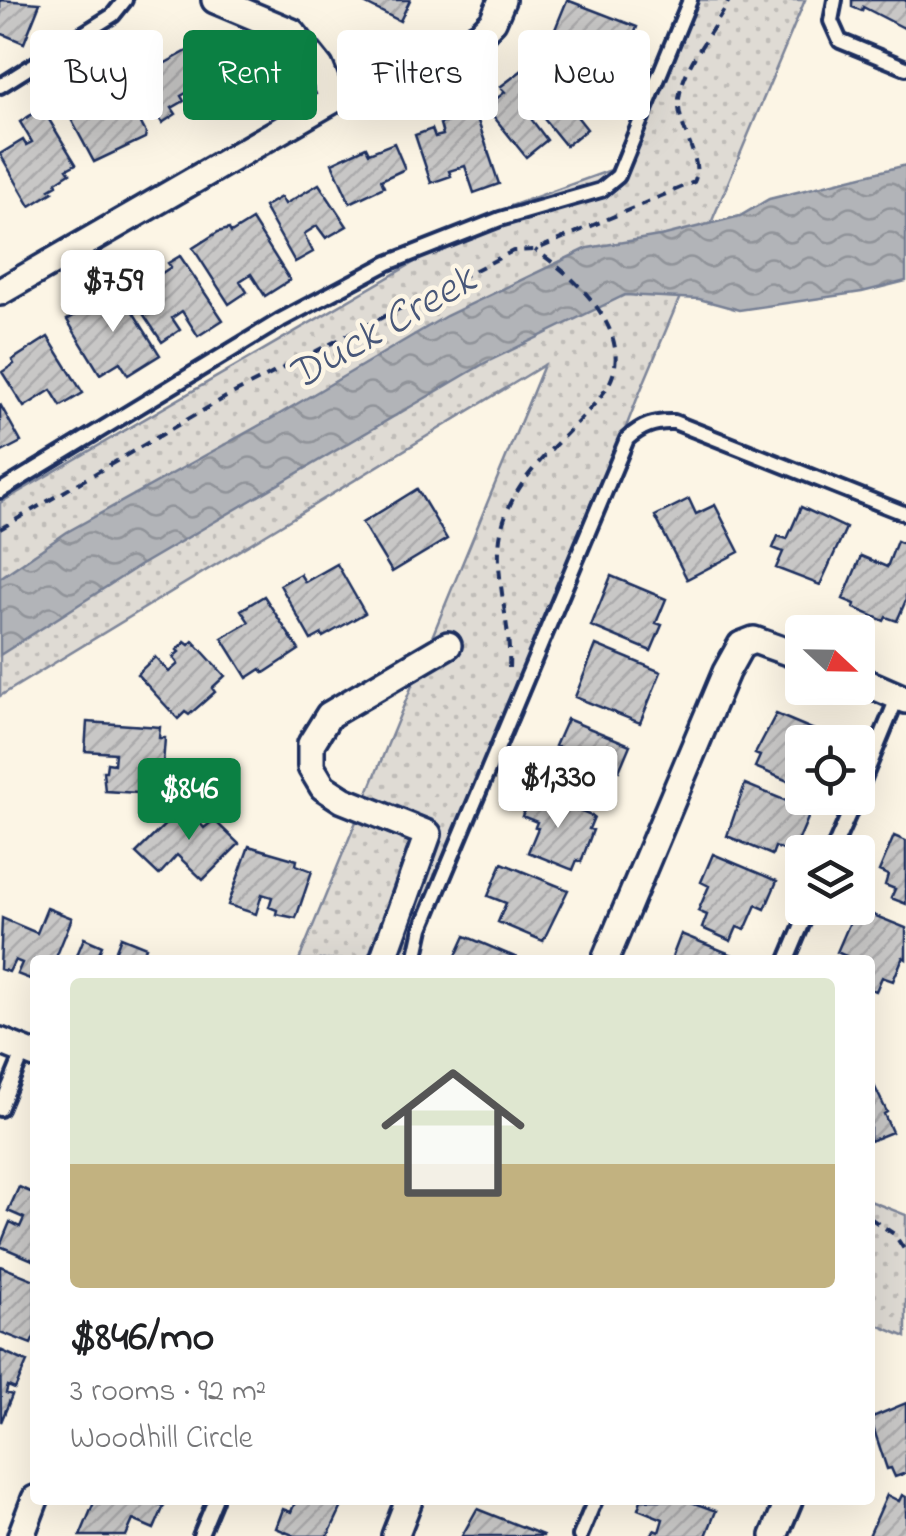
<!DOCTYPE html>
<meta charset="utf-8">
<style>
body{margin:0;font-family:"Indie Flower",sans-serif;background:#f6f6f6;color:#202124;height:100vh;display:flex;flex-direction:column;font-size:38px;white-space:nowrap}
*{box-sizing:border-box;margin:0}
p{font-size:32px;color:#757577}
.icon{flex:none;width:55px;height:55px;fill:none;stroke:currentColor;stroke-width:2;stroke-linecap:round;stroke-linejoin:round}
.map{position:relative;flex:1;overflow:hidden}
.sheet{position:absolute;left:30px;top:955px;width:845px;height:550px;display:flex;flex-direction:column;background:#fff;border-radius:10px;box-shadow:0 10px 40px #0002}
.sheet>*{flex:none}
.hud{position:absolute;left:30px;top:30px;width:848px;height:90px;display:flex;gap:20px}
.needle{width:65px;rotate:112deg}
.buttons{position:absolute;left:785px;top:615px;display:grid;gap:20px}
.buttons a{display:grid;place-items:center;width:90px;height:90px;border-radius:10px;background:#fff;box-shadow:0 10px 40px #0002;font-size:50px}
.price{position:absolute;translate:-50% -85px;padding:0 22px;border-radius:10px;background:#fff;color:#222;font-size:32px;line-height:65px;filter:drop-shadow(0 2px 5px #0008)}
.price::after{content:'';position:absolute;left:50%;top:60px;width:30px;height:22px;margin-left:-15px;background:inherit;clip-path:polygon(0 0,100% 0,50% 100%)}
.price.active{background:#0b8043;color:#fff}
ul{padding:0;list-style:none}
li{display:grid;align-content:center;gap:20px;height:530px;padding:0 40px}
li+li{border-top:2px solid #e0e0e0}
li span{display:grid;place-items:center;height:310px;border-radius:10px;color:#555}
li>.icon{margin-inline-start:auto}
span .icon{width:180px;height:180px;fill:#fffc;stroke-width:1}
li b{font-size:42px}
.chip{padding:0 35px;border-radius:10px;background:#fff;box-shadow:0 10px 40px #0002;font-size:35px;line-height:90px}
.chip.active{background:#0b8043;color:#fff}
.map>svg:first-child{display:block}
</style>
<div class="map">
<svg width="906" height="1536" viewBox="0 0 906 1536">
<defs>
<pattern id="grass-dots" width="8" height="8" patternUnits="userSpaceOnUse" patternTransform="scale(2.5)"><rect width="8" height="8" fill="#dfdbd4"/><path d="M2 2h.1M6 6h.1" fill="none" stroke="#bfbcb8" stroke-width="1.8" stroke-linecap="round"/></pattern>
<pattern id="water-waves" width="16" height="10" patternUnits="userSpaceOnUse" patternTransform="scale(2.5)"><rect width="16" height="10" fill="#b2b4b8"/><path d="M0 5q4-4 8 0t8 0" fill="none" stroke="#909399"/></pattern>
<pattern id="building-hatch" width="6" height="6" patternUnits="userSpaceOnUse" patternTransform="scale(2.5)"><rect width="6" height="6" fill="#c8c7c6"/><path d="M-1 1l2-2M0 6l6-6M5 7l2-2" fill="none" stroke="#ababac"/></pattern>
</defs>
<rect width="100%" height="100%" fill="#fcf5e5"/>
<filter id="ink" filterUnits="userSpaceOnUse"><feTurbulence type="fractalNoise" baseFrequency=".01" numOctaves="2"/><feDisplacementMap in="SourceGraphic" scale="20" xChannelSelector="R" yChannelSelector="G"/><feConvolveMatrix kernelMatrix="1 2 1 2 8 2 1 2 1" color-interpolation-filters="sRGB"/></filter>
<g filter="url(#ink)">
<path fill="url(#grass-dots)" stroke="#7d8599" stroke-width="2.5" d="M683 0H805L637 399 418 960H299L544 365 0 696V503L511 206 611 170Z
M870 1201 906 1215V1337L870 1322Z"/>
<path fill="url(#water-waves)" stroke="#767f94" stroke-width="2.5" d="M906 165V281L862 292 739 310 699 299 625 295 485 363 139 566 0 655V578L67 532 278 415 446 316 588 248 665 235 740 216 769 199Z"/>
<path fill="url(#building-hatch)" stroke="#1b2f5e" stroke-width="2.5" d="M0 0 40 3 24 43 0 33Z
M358 0H410L400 21Z
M567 0 637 27 626 56 596 43 593 51 601 55 591 78 572 70 574 65 545 54Z
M852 0H906V29L867 9 863 7 862 11 852 7Z
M200 44 242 62 249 72 214 95 207 81 181 96 184 101 172 108 176 114 162 123 125 60 146 47 158 67Z
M109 63 146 133 145 138 94 162 64 106 85 95 90 104 99 100 86 75Z
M529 65 533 69 537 66 587 129 566 146 540 114 532 120 547 140 526 157 486 107 505 92 500 87Z
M42 108 76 164 67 169 70 173 56 182 57 185 50 189 53 192 30 206 0 154 23 140 26 145 32 142 20 122Z
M475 112 499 184 474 193 465 166 449 171 451 176 431 183 415 135 432 129 435 137 443 135 440 124Z
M394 143 405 169 381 180 384 187 350 203 332 163 366 147 369 153Z
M319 184 347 226 326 238 317 226 304 234 313 252 295 262 264 207 281 197 285 204Z
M252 220 290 280 265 296 251 274 240 281 247 292 229 304 193 248 218 232 229 229 231 233Z
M180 256 223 320 198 336 182 311 172 318 180 330 162 342 126 288 155 268 159 275 171 267 168 263Z
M118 288 160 355 128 375 120 362 100 374 67 320Z
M48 337 83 393 61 406 51 390 24 407 2 372 14 364 12 360Z
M0 404 21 442 0 453Z
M417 489 447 539 392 572 362 523Z
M689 499 696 514 715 505 739 552 687 579 655 516Z
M801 507 846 528 820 585 776 568 783 552 773 548 778 536 787 539Z
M897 541 906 545V600L897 621 886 617 884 621 854 608 855 604 843 599 861 556 887 567Z
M337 564 365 613 323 637 322 634 311 640 280 585 300 574 305 582Z
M611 576 666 599 656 623 662 625 651 651 591 626Z
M264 596 299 650 264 673 261 669 247 678 222 638 249 622 241 610Z
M193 641 225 676 212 688 215 692 189 715 185 712 178 719 137 674 155 657 169 672 178 664 173 657 179 652 177 650 185 642 189 645Z
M596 645 661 672 640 723 575 697Z
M776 714 838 740 802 742V787L755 767 760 756 755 754Z
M567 719 630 745 619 771 611 768 601 793 556 774 566 750 555 746Z
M87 722 160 727 159 738H165L162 778 156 777 155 794 105 791 103 771H106L107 763 114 764 115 753 85 751Z
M745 784 811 811 797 844 790 841 786 851 775 847 772 855 727 836Z
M532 792 594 817 589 829 593 830 581 862 577 860 573 870 528 852 538 828 535 827 537 822 522 816Z
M191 799 208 816 200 823 204 828 214 820 239 844 203 880 177 855 159 875 136 853Z
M894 836 906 841V904L891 898 895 889 885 885 888 875 879 871Z
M249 846 297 860 296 865 312 871 296 918 276 914 277 910 269 907 272 897 262 894 256 914 228 905Z
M713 854 777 881 765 909 756 905 745 930 737 927 731 941 702 928 707 915 698 911 709 886 701 882Z
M502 863 568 890 543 941 498 922 506 903 488 896Z
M47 908 72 918 55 960H35V981L17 974 22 963 15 960 9 972 0 969 2 918 37 933Z
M856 908 906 928V959L903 957 893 981 882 977 876 991 870 989V960H847L848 957 837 952Z
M681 934 745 960H671Z
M465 936 522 960H454Z
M121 937 146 947 141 960H112Z
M84 938 102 946 96 960H75Z
M870 1077 887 1112 884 1114 892 1132 870 1141Z
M19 1187 35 1194V1261L0 1246 10 1222 20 1227 24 1218 8 1211Z
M0 1266 35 1280V1335L31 1344 0 1332Z
M0 1350 27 1362 15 1389 8 1386 6 1393 12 1395 1 1422Z
M906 1403V1473L895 1477 891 1468 887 1469 870 1418Z
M887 1495 899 1501 902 1495 906 1497V1536H869Z
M95 1500H150L164 1506 154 1529 133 1520 126 1536H80Z
M296 1500H345L328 1536H295L276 1528 283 1509 291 1512Z
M641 1500H686L716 1511 706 1536H651L654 1530 659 1532 663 1519 638 1509Z
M477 1509 543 1535V1536H462Z"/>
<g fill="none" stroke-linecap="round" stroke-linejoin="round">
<defs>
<path id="lane" d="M835 0 831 21 840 41 906 68
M0 86 113 15 125 0
M0 491 281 320 388 263 500 219 601 190 618 176 690 0
M858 793 898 696
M832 852 856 798
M415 960 422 928 627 439C641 426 655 421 674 422L906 514
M787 960 809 908
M0 1109 24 1051
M200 1536 215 1500
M580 1536 595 1500"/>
<path id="street" d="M215 0 292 32 320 67 333 100
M0 292 333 100 453 49 480 34 493 21 502 0
M858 679 906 700
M383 960 428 834 343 800 323 787 311 767V744L329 715 448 645
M605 960 726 672 741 645 754 640 802 657
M0 1041 35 1055
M21 1536 35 1499
M395 1536 409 1500
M774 1536 789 1500"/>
</defs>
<use href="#lane" stroke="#1b2f5e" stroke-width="20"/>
<use href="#street" stroke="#1b2f5e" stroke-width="32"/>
<path stroke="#1b2f5e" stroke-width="4" stroke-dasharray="10 8" stroke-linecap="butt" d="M0 529 226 397 513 251 535 250 694 182C705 161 676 127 679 99 683 64 715 31 729 0
M509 668C512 618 488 564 505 517 524 464 572 435 604 392 643 338 575 276 535 250
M870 1218 894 1234 906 1252"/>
<use href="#lane" stroke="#fcf5e5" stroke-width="12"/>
<use href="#street" stroke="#fcf5e5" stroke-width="25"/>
</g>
</g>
<g text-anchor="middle" stroke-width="9" stroke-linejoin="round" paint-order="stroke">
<g font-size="45" font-style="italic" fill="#485779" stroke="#fcf5e5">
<text transform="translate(380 325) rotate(-30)" y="16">Duck Creek</text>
</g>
</g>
</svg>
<div class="buttons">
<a><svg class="needle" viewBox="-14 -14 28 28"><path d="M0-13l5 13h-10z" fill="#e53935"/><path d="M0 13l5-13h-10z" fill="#757577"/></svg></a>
<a><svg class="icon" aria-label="locate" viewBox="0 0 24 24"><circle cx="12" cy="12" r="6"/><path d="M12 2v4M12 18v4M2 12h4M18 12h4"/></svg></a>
<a><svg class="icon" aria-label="layers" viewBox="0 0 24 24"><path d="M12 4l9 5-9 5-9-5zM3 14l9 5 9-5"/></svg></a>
</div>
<b class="price" style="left:113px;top:335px">$759</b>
<b class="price" style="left:558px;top:831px">$1,330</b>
<b class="price active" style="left:189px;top:843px">$846</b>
<div class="hud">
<a class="chip">Buy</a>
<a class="chip active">Rent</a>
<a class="chip">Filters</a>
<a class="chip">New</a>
</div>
<section class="sheet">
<ul>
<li><span style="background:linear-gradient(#dfe7d0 60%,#c2b280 0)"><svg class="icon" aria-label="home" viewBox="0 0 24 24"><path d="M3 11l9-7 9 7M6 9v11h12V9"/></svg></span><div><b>$846/mo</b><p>3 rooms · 92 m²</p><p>Woodhill Circle</p></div></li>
</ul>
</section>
</div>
